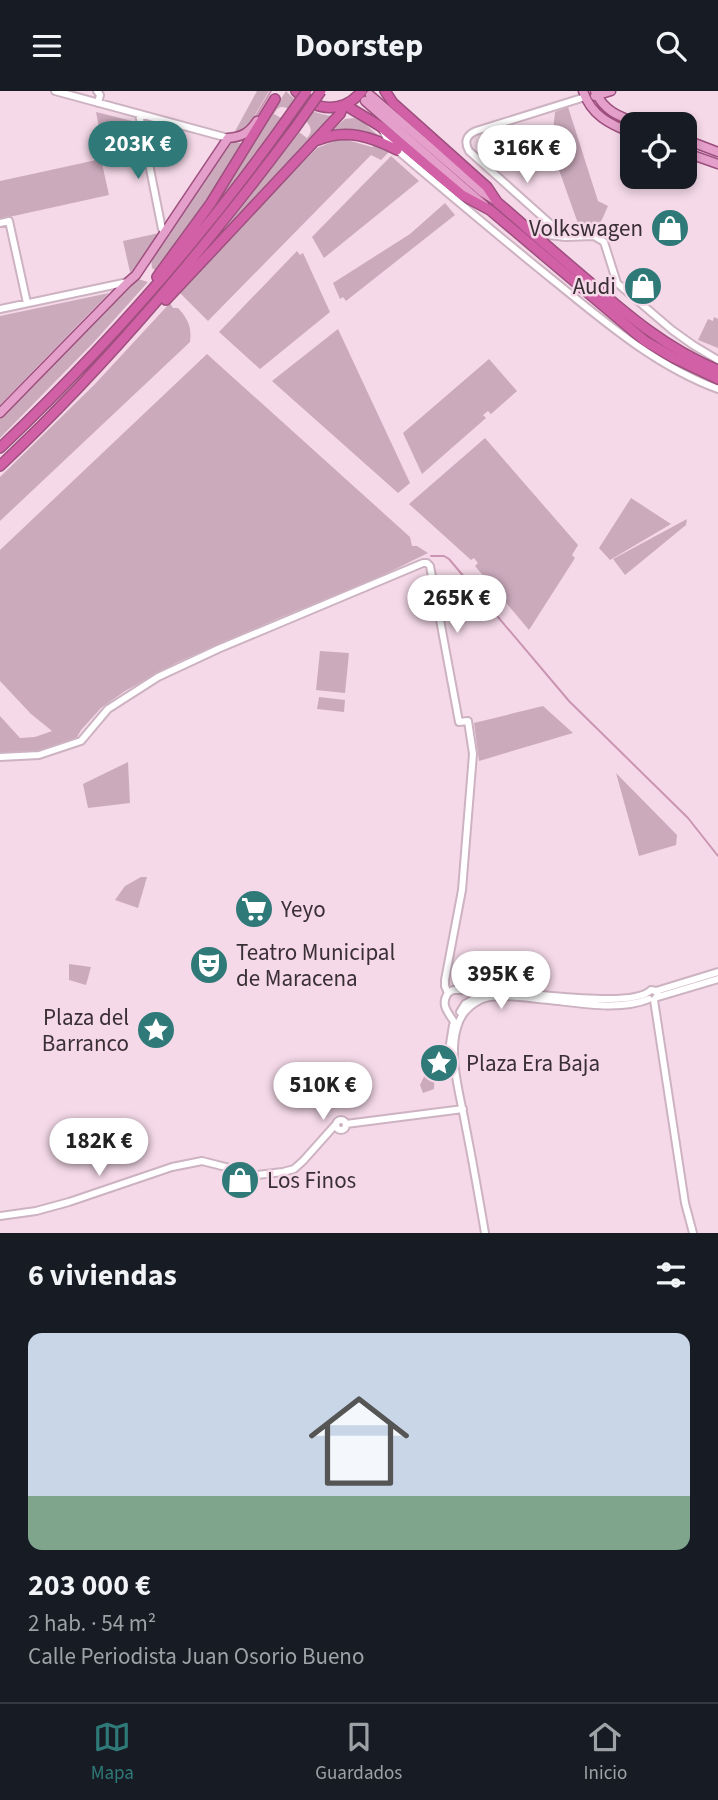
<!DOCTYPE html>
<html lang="es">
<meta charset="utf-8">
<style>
body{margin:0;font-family:"Source Sans 3",sans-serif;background:#20242c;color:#f1f3f6;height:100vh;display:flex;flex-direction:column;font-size:26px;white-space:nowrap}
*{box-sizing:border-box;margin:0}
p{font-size:23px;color:#9ea1a6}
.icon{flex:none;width:38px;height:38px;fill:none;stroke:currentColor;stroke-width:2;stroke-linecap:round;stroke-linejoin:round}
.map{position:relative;height:1142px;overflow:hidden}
.side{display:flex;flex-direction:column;background:#171b24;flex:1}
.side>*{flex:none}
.fabs{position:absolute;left:620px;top:21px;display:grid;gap:14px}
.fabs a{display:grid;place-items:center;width:77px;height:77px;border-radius:14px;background:#171b24;box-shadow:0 4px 10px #0003;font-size:35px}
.price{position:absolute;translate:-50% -60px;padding:0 16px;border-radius:24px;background:#fff;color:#222;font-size:23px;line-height:46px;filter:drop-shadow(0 2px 4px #0008)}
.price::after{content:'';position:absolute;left:50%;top:42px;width:21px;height:16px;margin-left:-10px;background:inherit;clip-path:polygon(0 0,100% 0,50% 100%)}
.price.on{background:#2f7978;color:#fff}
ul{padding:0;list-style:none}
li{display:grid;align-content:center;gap:14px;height:371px;padding:0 28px}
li+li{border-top:2px solid #363941}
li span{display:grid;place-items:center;height:217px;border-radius:14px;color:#555}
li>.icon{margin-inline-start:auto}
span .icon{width:126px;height:126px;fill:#fffc;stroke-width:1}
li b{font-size:30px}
h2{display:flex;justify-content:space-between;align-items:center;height:84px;padding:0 28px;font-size:30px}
header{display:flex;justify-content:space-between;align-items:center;height:91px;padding:0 28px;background:#171b24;font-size:32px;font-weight:700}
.tabs{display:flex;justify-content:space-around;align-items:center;height:98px;border-top:2px solid #363941;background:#171b24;font-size:19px;color:#9ea1a6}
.tabs a{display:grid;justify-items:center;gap:4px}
.tabs .on{color:#2f7978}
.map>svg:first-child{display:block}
</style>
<header><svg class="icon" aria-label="menu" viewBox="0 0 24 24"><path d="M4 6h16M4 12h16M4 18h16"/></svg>Doorstep<svg class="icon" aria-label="search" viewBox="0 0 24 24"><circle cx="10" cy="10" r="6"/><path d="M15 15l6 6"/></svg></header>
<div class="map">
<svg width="718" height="1142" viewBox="0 0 718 1142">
<rect width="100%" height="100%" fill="#f5d9e8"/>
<path fill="#cbaabc" d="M257 0H269L245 41 233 44Z
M286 0C302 16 310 22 333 25L208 159 299 41 307 47C310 43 312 41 310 36 309 30 289 16 282 16 277 16 276 20 274 23L281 27 230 97 203 130Z
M568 16 598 110 608 115C602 128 598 144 581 141L553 62 552 50 555 21Z
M96 21 136 31V33L100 41Z
M354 27 363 31 381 47C364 41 348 37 330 41L345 28Z
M337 49H347L372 56 376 54 389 61 381 69 371 64 208 230 178 200 317 57Z
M230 50 241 52 240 55 205 113 156 180 152 177 151 167Z
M391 65 419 90 324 167 312 146Z
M101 68 109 104 0 128V90Z
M445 112 455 124 346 210 343 206 340 208 333 192 410 143Z
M159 142 135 179 130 181 123 150Z
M297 160 300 164 303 162 330 221 260 278 219 241Z
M134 188H138L148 191 94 251 0 347V325Z
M109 202 0 314V225Z
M170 212 173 217H178C188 228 192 236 190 251L0 430V386L94 294Z
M714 226 718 228V257L698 249 708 228 713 230Z
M338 238 410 392 398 402 272 290Z
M207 263 410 446 412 455H417L428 462 369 491 279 527 178 571 125 600 101 617 81 639 76 648 32 663H0V625L20 647 35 646 52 640 31 623 0 590V459Z
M489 268 517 300 491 323 488 320 483 324 486 327 422 383 403 342Z
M485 347 578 454 572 464 575 467 529 539 475 475 478 472 474 467 471 469 409 413Z
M631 407 671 433 610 469 599 457Z
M687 428 686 434 625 484 613 468Z
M320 560 349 562 345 602 316 599Z
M319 606 345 609 344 621 317 618Z
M543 615 573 642 479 670 474 632Z
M128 671 130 712 88 717 83 693Z
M616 682 677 744 676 754 639 765Z
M141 786H147L138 817 115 809 125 795Z
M69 873 91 876 86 894 69 889Z
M428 977 435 978 434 998 423 1002 420 994Z"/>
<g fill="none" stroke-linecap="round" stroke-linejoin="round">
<path stroke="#ca95b2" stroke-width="2" d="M255 27 271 0
M431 465H444L449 468 569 610 688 727 718 765"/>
<defs>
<path id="minor" d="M55 0 228 47
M97 0 100 4 98 12
M139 23 162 138 166 141
M383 40 388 50 397 59C450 104 503 149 558 193 607 233 658 276 718 298
M0 132 9 130 27 212
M533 142 565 146 594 145 604 151 617 192 672 239 693 254 718 269
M565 146 469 60C464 51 466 44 476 40L585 6
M0 218 128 191
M0 666 39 664 81 650 108 618 158 586 218 558 423 472H427L430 475 459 631 468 630 473 663 462 799 445 889V895L448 902
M656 900 718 881
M448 902 453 899H462C483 900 505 901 527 903 553 904 634 916 651 899L656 900 658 904 654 909 685 1112 693 1142
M448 902C440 914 448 921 454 931
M658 906 718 888
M460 921 465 913 487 901
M453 961 450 953 453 934
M336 1034a5 5 0 1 1 10 0a5 5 0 1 1-10 0Z
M346 1033 463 1018
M0 1125 36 1120 69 1111 172 1076 202 1070 257 1084 283 1081 294 1078 303 1070 336 1033
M485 1142C479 1107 473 1072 466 1037 461 1007 448 967 457 937 460 924 468 915 480 909 496 901 531 908 549 909 578 912 621 920 649 908"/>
<path id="major" d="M583 0C591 24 609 33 632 42
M595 0C604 21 621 26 641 33
M370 4 482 101 495 109
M595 5 611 0
M365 10 484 114
M684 48 718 61
M684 61 718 73
M0 322 128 191 136 184 228 47C242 46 249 42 257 30"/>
<path id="highway" d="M296 0C316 21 343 23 362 0
M385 0 393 12 487 96 497 111C527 137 556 163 586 188 627 224 667 258 718 279
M345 14 380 35 462 104 490 119 645 250 674 267 718 288
M318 49C346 37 372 46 397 59
M157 186 211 112 275 8
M166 209 340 23 343 15
M0 357C105 257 201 149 285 31
M0 375C110 271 204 158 295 37"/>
</defs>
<use href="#minor" stroke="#cdb2c1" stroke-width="10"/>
<use href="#major" stroke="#9d4f7e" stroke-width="11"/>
<use href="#highway" stroke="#9d4f7e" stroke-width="12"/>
<use href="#minor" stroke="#fff" stroke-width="6"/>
<use href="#major" stroke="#e4a0ca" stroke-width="8"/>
<use href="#highway" stroke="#d260a6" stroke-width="9"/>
<defs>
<path id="highway-bridge" d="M285 31 307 0
M295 37 321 0"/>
</defs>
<use href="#highway-bridge" stroke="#9d4f7e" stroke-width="12" stroke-linecap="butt"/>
<use href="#highway-bridge" stroke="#d260a6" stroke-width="9"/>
</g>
<defs>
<symbol id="shop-disc" viewBox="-11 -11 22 22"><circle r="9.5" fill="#2f7978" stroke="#f5d9e8"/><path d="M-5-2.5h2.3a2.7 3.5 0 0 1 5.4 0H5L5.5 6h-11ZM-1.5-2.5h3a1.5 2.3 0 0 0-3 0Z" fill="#fff"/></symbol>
<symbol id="supermarket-disc" viewBox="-11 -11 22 22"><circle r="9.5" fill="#2f7978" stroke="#f5d9e8"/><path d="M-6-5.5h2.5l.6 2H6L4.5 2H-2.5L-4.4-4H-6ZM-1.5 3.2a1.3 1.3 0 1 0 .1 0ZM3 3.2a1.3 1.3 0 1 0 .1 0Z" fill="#fff"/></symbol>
<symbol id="theatre-disc" viewBox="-11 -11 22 22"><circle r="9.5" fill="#2f7978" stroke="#f5d9e8"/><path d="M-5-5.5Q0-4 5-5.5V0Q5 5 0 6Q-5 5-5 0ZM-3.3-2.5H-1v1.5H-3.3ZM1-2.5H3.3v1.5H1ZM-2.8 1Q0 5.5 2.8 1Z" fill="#fff"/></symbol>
<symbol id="sight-disc" viewBox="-11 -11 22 22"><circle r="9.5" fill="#2f7978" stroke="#f5d9e8"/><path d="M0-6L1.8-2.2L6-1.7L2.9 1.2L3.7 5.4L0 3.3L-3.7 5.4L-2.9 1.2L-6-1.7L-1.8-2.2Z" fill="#fff"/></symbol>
</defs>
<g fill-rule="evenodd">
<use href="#shop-disc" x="648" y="115" width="44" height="44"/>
<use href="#shop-disc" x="621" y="173" width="44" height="44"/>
<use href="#supermarket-disc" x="232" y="796" width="44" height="44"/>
<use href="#theatre-disc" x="187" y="852" width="44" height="44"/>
<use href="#sight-disc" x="134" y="917" width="44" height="44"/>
<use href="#sight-disc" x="417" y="950" width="44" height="44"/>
<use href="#shop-disc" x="218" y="1067" width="44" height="44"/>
</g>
<g text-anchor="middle" stroke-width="5" stroke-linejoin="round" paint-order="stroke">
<g font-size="23" fill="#3a2f35" stroke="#f5d9e8" text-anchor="start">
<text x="643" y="145" text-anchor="end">Volkswagen</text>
<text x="616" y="203" text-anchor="end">Audi</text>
<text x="281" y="826">Yeyo</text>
<text x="236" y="869">Teatro Municipal<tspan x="236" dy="26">de Maracena</tspan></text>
<text x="129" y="934" text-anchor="end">Plaza del<tspan x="129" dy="26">Barranco</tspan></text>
<text x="466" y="980">Plaza Era Baja</text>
<text x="267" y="1097">Los Finos</text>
</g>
</g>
</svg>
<div class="fabs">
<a><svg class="icon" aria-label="locate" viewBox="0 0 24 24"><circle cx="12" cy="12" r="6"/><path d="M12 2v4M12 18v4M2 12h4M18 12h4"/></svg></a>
</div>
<b class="price on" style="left:138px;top:90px">203K €</b>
<b class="price" style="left:527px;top:94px">316K €</b>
<b class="price" style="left:457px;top:544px">265K €</b>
<b class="price" style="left:501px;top:920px">395K €</b>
<b class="price" style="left:323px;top:1031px">510K €</b>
<b class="price" style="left:99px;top:1087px">182K €</b>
</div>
<section class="side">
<h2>6 viviendas<svg class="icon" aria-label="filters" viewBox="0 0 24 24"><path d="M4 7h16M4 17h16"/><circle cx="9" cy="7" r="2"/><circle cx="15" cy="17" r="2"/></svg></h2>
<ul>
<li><span style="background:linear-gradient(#c9d6e8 75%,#7fa58c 0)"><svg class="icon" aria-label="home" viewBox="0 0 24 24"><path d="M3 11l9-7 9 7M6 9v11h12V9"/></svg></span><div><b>203 000 €</b><p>2 hab. · 54 m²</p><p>Calle Periodista Juan Osorio Bueno</p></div></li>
</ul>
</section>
<nav class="tabs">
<a class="on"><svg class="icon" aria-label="map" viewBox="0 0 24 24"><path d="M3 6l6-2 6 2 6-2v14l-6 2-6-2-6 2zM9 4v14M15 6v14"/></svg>Mapa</a>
<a><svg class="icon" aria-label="saved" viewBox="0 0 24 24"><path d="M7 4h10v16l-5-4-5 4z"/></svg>Guardados</a>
<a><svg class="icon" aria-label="home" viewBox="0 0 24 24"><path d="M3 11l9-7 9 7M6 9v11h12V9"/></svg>Inicio</a>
</nav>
